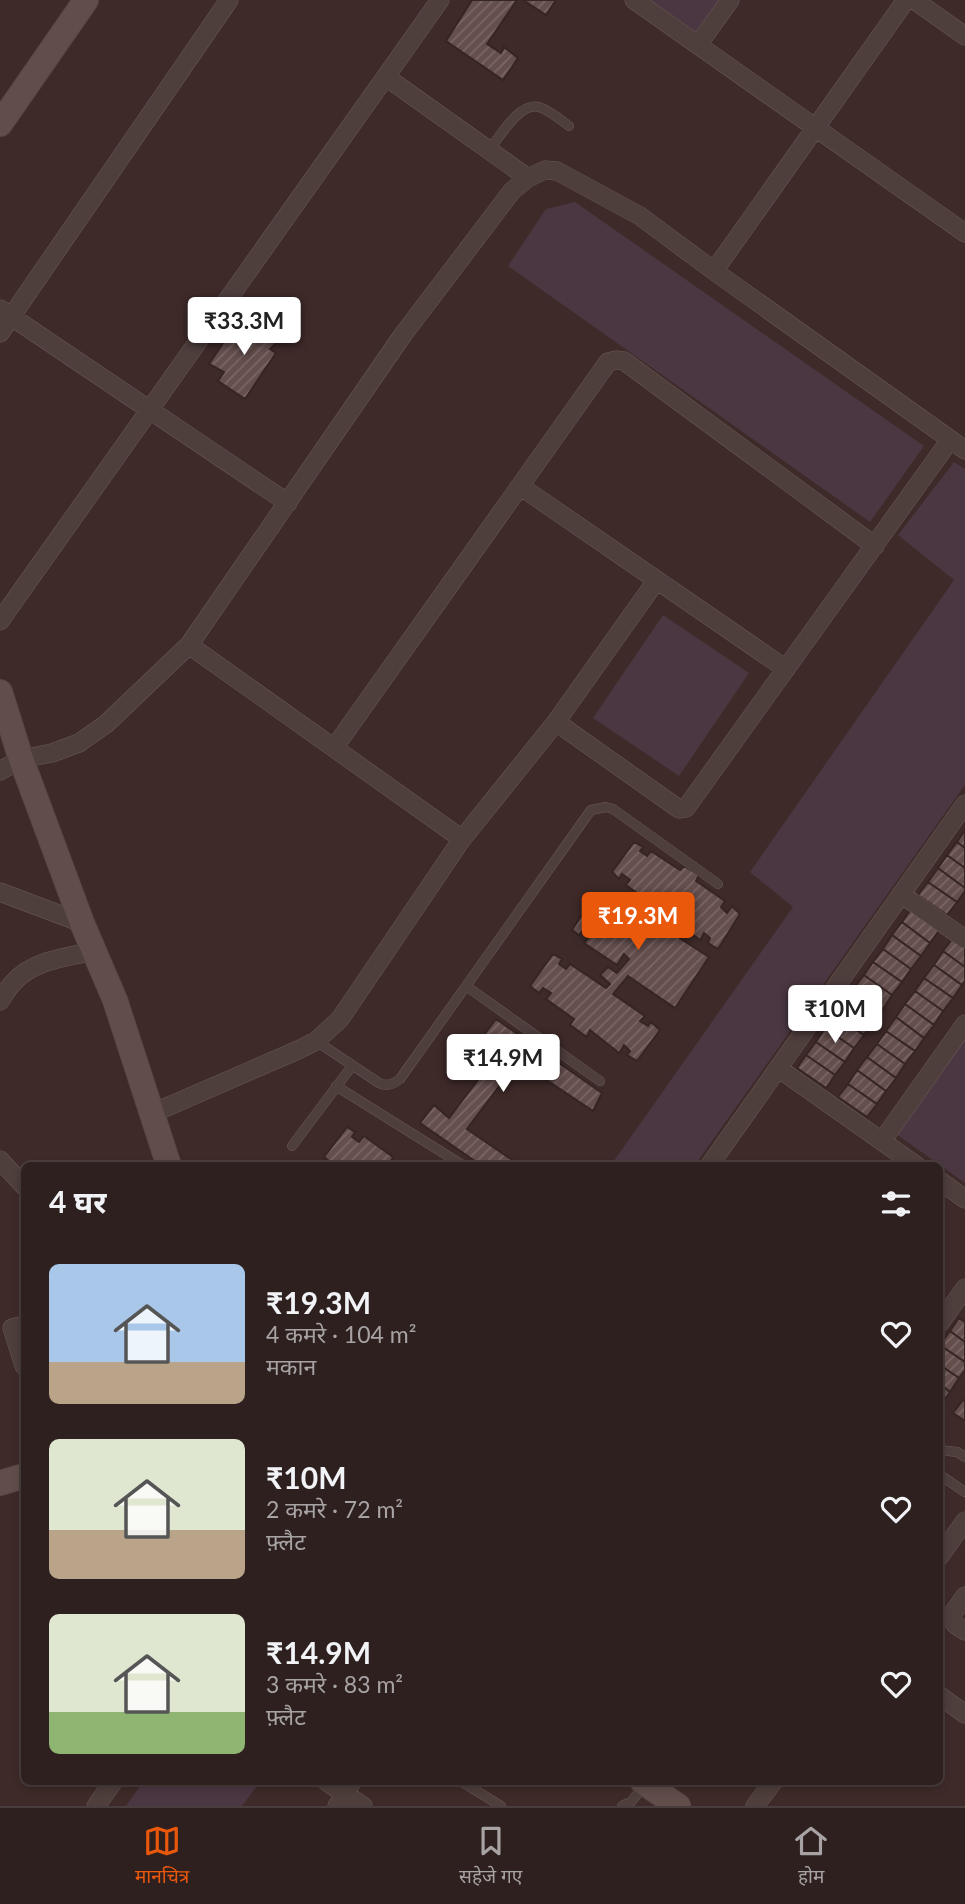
<!DOCTYPE html>
<html lang="hi">
<meta charset="utf-8">
<style>
body{margin:0;font-family:Lato,"Noto Sans Devanagari",sans-serif;background:#3a2d2c;color:#f1f3f6;height:100vh;display:flex;flex-direction:column;font-size:26px;white-space:nowrap}
*{box-sizing:border-box;margin:0}
p{font-size:23px;color:#a7a3a4}
.icon{flex:none;width:38px;height:38px;fill:none;stroke:currentColor;stroke-width:2;stroke-linecap:round;stroke-linejoin:round}
.map{position:relative;flex:1;overflow:hidden}
.panel{position:absolute;left:21px;top:1162px;width:922px;height:623px;display:flex;flex-direction:column;background:#2e201f;border-radius:10px;box-shadow:0 4px 10px #0003,0 0 0 2px #493e3d}
.panel>*{flex:none}
.price{position:absolute;translate:-50% -60px;padding:0 16px;border-radius:7px;background:#fff;color:#222;font-size:23px;line-height:46px;filter:drop-shadow(0 2px 4px #0008)}
.price::after{content:'';position:absolute;left:50%;top:42px;width:21px;height:16px;margin-left:-10px;background:inherit;clip-path:polygon(0 0,100% 0,50% 100%)}
.price.active{background:#ea580c;color:#fff}
ul{padding:0;list-style:none}
li{display:flex;align-items:center;gap:21px;height:175px;padding:0 28px}
li span{display:grid;place-items:center;flex:none;width:196px;height:140px;border-radius:10px;color:#555}
li>.icon{margin-inline-start:auto}
span .icon{width:84px;height:84px;fill:#fffc;stroke-width:1}
li b{font-size:30px}
h2{display:flex;justify-content:space-between;align-items:center;height:84px;padding:0 28px;font-size:30px}
.tab-bar{display:flex;justify-content:space-around;align-items:center;height:98px;border-top:2px solid #493e3d;background:#2e201f;font-size:19px;color:#a7a3a4}
.tab-bar a{display:grid;justify-items:center;gap:4px}
.tab-bar .active{color:#ea580c}
.map>svg:first-child{display:block}
</style>
<div class="map">
<svg width="965" height="1806" viewBox="0 0 965 1806">
<defs>
<pattern id="building-hatch" width="6" height="6" patternUnits="userSpaceOnUse" patternTransform="scale(1.75)"><rect width="6" height="6" fill="#654f4d"/><path d="M-1 1l2-2M0 6l6-6M5 7l2-2" fill="none" stroke="#7a6665"/></pattern>
</defs>
<rect width="100%" height="100%" fill="#3e2a29"/>
<path fill="#4b3742" d="M648 0H721L696 35Z
M575 202 924 446 870 522 508 266 546 209Z
M954 462 965 469V785L695 1165H611L793 907 750 872 954 580 898 535Z
M663 615 749 673 679 776 593 718Z
M965 1038V1183L896 1134Z
M143 1782H260L242 1806H126Z"/>
<path fill="url(#building-hatch)" stroke="#352523" stroke-width="2" d="M472 0H517L487 44 501 53 504 47 518 58 503 80 446 41Z
M523 0H556L546 15Z
M240 318 280 339 270 349 276 353 245 399 218 381 224 372 209 364Z
M965 830V848L957 842Z
M634 842 643 847 640 851 647 856 651 851 680 870 684 866 699 875 696 881 725 901 721 907 727 913 732 906 740 914 718 949 708 943 710 938 704 933 700 940 669 917 661 926 709 957 675 1008 628 976 613 994 645 1016 640 1021 648 1026 651 1022 660 1030 637 1061 627 1055 630 1051 624 1045 619 1053 590 1030 587 1037 570 1025 574 1019 546 999 551 993 543 988 539 993 530 986 553 954 562 959 559 964 566 969 570 964 606 988 610 984 600 975 608 967 617 973 629 959 624 954 617 965 584 943 589 937 582 931 579 935 572 930 593 898 602 904 597 909 605 914 611 909 640 928 634 939 640 942 651 928 640 919 648 910 657 917 663 912 626 885 630 880 622 874 619 879 612 872Z
M957 842 965 848V868L947 855Z
M947 855 965 868V888L938 868Z
M938 868 965 888V891L957 902 928 882Z
M928 882 957 902 947 915 918 895Z
M911 909 940 929 930 943 902 922Z
M902 922 930 943 921 956 892 935Z
M892 935 921 956 911 969 883 949Z
M953 938 965 947V967L943 951Z
M883 949 911 969 902 982 873 962Z
M943 951 965 967V981L962 985 934 965Z
M873 962 902 982 892 995 864 975Z
M934 965 962 985 953 998 924 978Z
M864 975 892 995 883 1009 854 988Z
M924 978 953 998 943 1011 915 991Z
M854 988 883 1009 873 1022 844 1002Z
M915 991 943 1011 934 1025 905 1004Z
M844 1002 873 1022 864 1035 835 1015Z
M905 1004 934 1025 924 1038 896 1017Z
M835 1015 864 1035 854 1048 825 1028Z
M896 1017 924 1038 915 1051 886 1031Z
M496 1019 602 1093 593 1111 518 1061 467 1129 521 1166H482L420 1123 434 1105 449 1118 501 1049 483 1036Z
M825 1028 854 1048 845 1062 816 1042Z
M886 1031 915 1051 905 1064 877 1044Z
M816 1042 845 1062 835 1075 806 1055Z
M877 1044 905 1064 896 1078 867 1057Z
M806 1055 835 1075 826 1088 797 1068Z
M867 1057 896 1078 886 1091 857 1070Z
M857 1070 886 1091 877 1104 848 1084Z
M848 1084 877 1104 867 1117 838 1097Z
M347 1127 355 1132 352 1137 359 1142 364 1136 393 1157 389 1166H343L339 1161 335 1166 324 1157Z
M959 1318 965 1322V1342L950 1331Z
M950 1331 965 1342V1362L940 1345Z
M940 1345 965 1362V1370L959 1378 940 1365Z
M940 1365 959 1378 950 1392 940 1384Z
M940 1384 950 1392 940 1405Z
M963 1400 965 1401V1421L953 1413Z"/>
<g fill="none" stroke-linecap="round" stroke-linejoin="round">
<defs>
<path id="lane" d="M489 150C500 137 519 102 539 107 549 110 561 120 569 126
M466 986 600 1081
M316 1041 379 1083C387 1087 393 1084 400 1079L591 810 606 807 613 809 718 884
M336 1086 464 1166
M292 1146 352 1066
M940 1450 957 1452 965 1457
M940 1475 965 1492
M462 1782 501 1806
M622 1806 632 1801 643 1786"/>
<path id="street" d="M634 0 965 233
M914 0 965 36
M698 45 730 0
M386 77 528 178
M714 271 906 0
M0 309 288 503
M0 333 229 0
M520 486 786 669
M0 621 440 0
M189 645 462 839
M556 722 679 809 686 808 950 440
M334 748 608 362 616 360 624 361 875 546
M0 771 21 759 52 753 79 743 106 724 189 645 402 336 512 191 528 178 545 170 557 171 640 216 714 271 965 450
M0 892 82 923
M901 894 965 939
M0 1001C4 995 8 988 13 983 32 960 68 957 95 951
M778 1068 917 1166
M153 1113 298 1050 316 1041 340 1019 462 839 556 722 656 581
M882 1141 965 1024
M0 1160 24 1186
M709 1166 965 804
M940 1181 965 1199
M940 1323 965 1288
M24 1325 12 1328 24 1366
M940 1556 965 1521
M965 1596 951 1616C951 1623 959 1627 965 1631
M940 1696 965 1714
M327 1782 363 1806
M96 1806 113 1782
M337 1806 352 1782
M755 1806 773 1782"/>
<path id="secondary" d="M0 124 86 0
M0 692 21 759 82 923 115 1000 169 1166
M0 1483 24 1476
M643 1782 678 1806"/>
</defs>
<use href="#lane" stroke="#695957" stroke-width="10"/>
<use href="#street" stroke="#695957" stroke-width="19"/>
<use href="#secondary" stroke="#574846" stroke-width="26"/>
<use href="#lane" stroke="#4e3e3c" stroke-width="9"/>
<use href="#street" stroke="#4e3e3c" stroke-width="18"/>
<use href="#secondary" stroke="#614e4b" stroke-width="24"/>
</g>
</svg>
<b class="price" style="left:244px;top:357px">₹33.3M</b>
<b class="price active" style="left:638px;top:952px">₹19.3M</b>
<b class="price" style="left:835px;top:1045px">₹10M</b>
<b class="price" style="left:503px;top:1094px">₹14.9M</b>
<section class="panel">
<h2>4 घर<svg class="icon" aria-label="filters" viewBox="0 0 24 24"><path d="M4 7h16M4 17h16"/><circle cx="9" cy="7" r="2"/><circle cx="15" cy="17" r="2"/></svg></h2>
<ul>
<li><span style="background:linear-gradient(#a9c7e8 70%,#b9a48a 0)"><svg class="icon" aria-label="home" viewBox="0 0 24 24"><path d="M3 11l9-7 9 7M6 9v11h12V9"/></svg></span><div><b>₹19.3M</b><p>4 कमरे · 104 m²</p><p>मकान</p></div><svg class="icon" aria-label="heart" viewBox="0 0 24 24"><path d="M12 20l-8-8c-3-5 5-10 8-4 3-6 11-1 8 4z"/></svg></li>
<li><span style="background:linear-gradient(#dfe7d0 65%,#b9a48a 0)"><svg class="icon" aria-label="home" viewBox="0 0 24 24"><path d="M3 11l9-7 9 7M6 9v11h12V9"/></svg></span><div><b>₹10M</b><p>2 कमरे · 72 m²</p><p>फ़्लैट</p></div><svg class="icon" aria-label="heart" viewBox="0 0 24 24"><path d="M12 20l-8-8c-3-5 5-10 8-4 3-6 11-1 8 4z"/></svg></li>
<li><span style="background:linear-gradient(#dfe7d0 70%,#8fb573 0)"><svg class="icon" aria-label="home" viewBox="0 0 24 24"><path d="M3 11l9-7 9 7M6 9v11h12V9"/></svg></span><div><b>₹14.9M</b><p>3 कमरे · 83 m²</p><p>फ़्लैट</p></div><svg class="icon" aria-label="heart" viewBox="0 0 24 24"><path d="M12 20l-8-8c-3-5 5-10 8-4 3-6 11-1 8 4z"/></svg></li>
</ul>
</section>
</div>
<nav class="tab-bar">
<a class="active"><svg class="icon" aria-label="map" viewBox="0 0 24 24"><path d="M3 6l6-2 6 2 6-2v14l-6 2-6-2-6 2zM9 4v14M15 6v14"/></svg>मानचित्र</a>
<a><svg class="icon" aria-label="saved" viewBox="0 0 24 24"><path d="M7 4h10v16l-5-4-5 4z"/></svg>सहेजे गए</a>
<a><svg class="icon" aria-label="home" viewBox="0 0 24 24"><path d="M3 11l9-7 9 7M6 9v11h12V9"/></svg>होम</a>
</nav>
